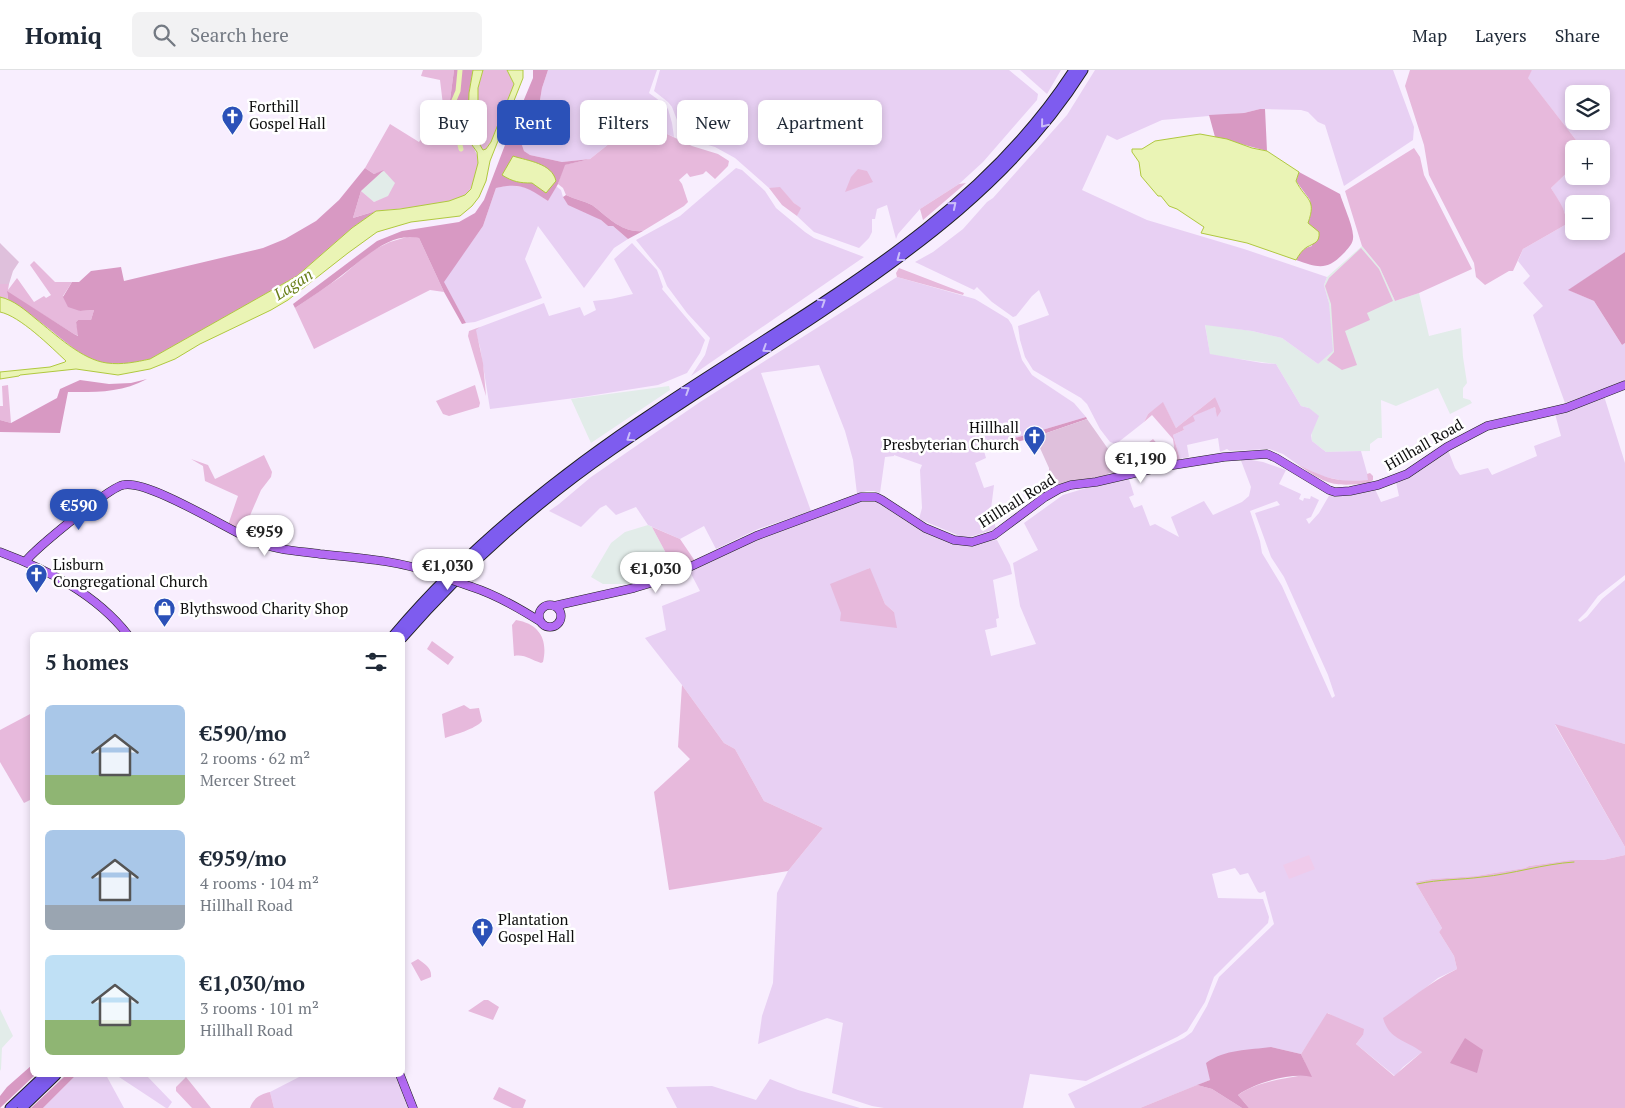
<!DOCTYPE html>
<meta charset="utf-8">
<style>
body{margin:0;font-family:"PT Serif",serif;background:#f2f2f3;color:#1f2937;height:100vh;display:flex;flex-direction:column;font-size:19px;white-space:nowrap}
*{box-sizing:border-box;margin:0}
p{font-size:16px;color:#747a83}
.icon{flex:none;width:28px;height:28px;fill:none;stroke:currentColor;stroke-width:2;stroke-linecap:round;stroke-linejoin:round}
.map{position:relative;flex:1;overflow:hidden}
.details{position:absolute;left:30px;top:562px;width:375px;height:445px;display:flex;flex-direction:column;background:#fff;border-radius:8px;box-shadow:0 2px 8px #0003}
.details>*{flex:none}
.banner{position:absolute;left:420px;top:30px;width:475px;height:45px;display:flex;gap:10px}
.fabs{position:absolute;left:1565px;top:15px;display:grid;gap:10px}
.fabs a{display:grid;place-items:center;width:45px;height:45px;border-radius:8px;background:#fff;box-shadow:0 2px 8px #0003;font-size:25px}
.price{position:absolute;translate:-50% -42px;padding:0 11px;border-radius:18px;background:#fff;color:#222;font-size:16px;line-height:32px;filter:drop-shadow(0 1px 2px #0008)}
.price::after{content:'';position:absolute;left:50%;top:30px;width:15px;height:11px;margin-left:-8px;background:inherit;clip-path:polygon(0 0,100% 0,50% 100%)}
.price.on{background:#2b51b8;color:#fff}
ul{padding:0;list-style:none}
li{display:flex;align-items:center;gap:15px;height:125px;padding:0 15px}
li span{display:grid;place-items:center;flex:none;width:140px;height:100px;border-radius:8px;color:#555}
li>.icon{margin-inline-start:auto}
span .icon{width:60px;height:60px;fill:#fffc;stroke-width:1}
li b{font-size:21px}
h2{display:flex;justify-content:space-between;align-items:center;height:60px;padding:0 15px;font-size:21px}
.tag{padding:0 18px;border-radius:8px;background:#fff;box-shadow:0 2px 8px #0003;font-size:18px;line-height:45px}
.tag.on{background:#2b51b8;color:#fff}
header{display:flex;align-items:center;gap:30px;box-sizing:border-box;height:70px;padding:0 25px;background:#fff;border-bottom:1px solid #e0e1e3}
header strong{font-size:24px}
nav{display:flex;gap:28px;margin-inline-start:auto;font-size:18px}
.search{width:350px;height:45px;background:#f2f2f3;display:flex;align-items:center;gap:12px;box-sizing:border-box;padding:0 18px;border-radius:8px;color:#747a83;font-size:19px}
.map>svg:first-child{display:block}
</style>
<header>
<strong>Homiq</strong>
<div class="search"><svg class="icon" aria-label="search" viewBox="0 0 24 24"><circle cx="10" cy="10" r="6"/><path d="M15 15l6 6"/></svg>Search here</div>
<nav><a>Map</a><a>Layers</a><a>Share</a></nav>
</header>
<div class="map">
<svg width="1625" height="1038" viewBox="0 0 1625 1038">
<rect width="100%" height="100%" fill="#f8eefe"/>
<path fill="#e2ece9" d="M384 100 396 113 388 127 374 132 361 121Z
M1362 176 1380 198 1395 231 1419 223 1429 266 1461 258 1463 287 1467 313 1463 318V328L1470 330 1472 333 1450 344 1438 318 1396 336 1381 330 1382 368H1378L1370 374V381L1326 382 1312 371 1309 338 1301 336 1276 294 1210 285 1205 254 1252 261 1282 268 1318 294 1329 233 1324 215 1327 207Z
M669 316 670 320 591 373 571 329Z
M648 455 652 457 675 500 649 510 636 514H603L591 507 611 473 625 462Z
M0 939 13 966 2 978 1 999 0 1001Z"/>
<path fill="#e8d0f3" fill-rule="evenodd" d="M548 0H657L649 23 664 34 668 39 672 53 674 67 667 64 627 62 615 69 590 89 562 92 530 85 524 81 521 72 539 36 542 18Z
M660 0H1009L1038 24 1037 30 983 92 959 114 920 139 898 164 896 169 887 135 877 139 875 149H872V162L869 168 859 178 814 162 797 146 800 138 794 133 780 118H769L735 88 715 77 691 70 682 63 672 37 668 32 654 21Z
M1020 0H1061L1047 24Z
M1095 0H1393L1414 57 1413 70 1344 116 1325 55 1318 52 1308 42 1301 40 1260 39 1244 43 1162 50 1117 70 1107 65 1082 120 1147 150 1244 179 1327 207 1324 215 1329 233 1333 281 1318 294 1282 268 1252 261 1205 255 1210 284 1262 293 1276 294 1301 336 1309 338 1319 346 1311 365 1312 371 1326 382 1361 381 1369 410 1349 412 1321 406 1297 394 1283 384 1269 379 1230 381 1227 379 1220 382 1218 368 1187 375 1189 387 1180 389 1173 365 1184 360 1183 357 1192 346 1201 342 1215 337 1217 346 1215 327 1176 358 1163 333 1148 344 1144 352 1116 374 1110 372 1100 359 1087 334 1081 328 1033 300 1025 287 1020 270 1018 256 1049 245 1039 220 1032 226 1016 246 1013 247 992 232 977 217 974 220 915 192 933 182 963 159 987 132 993 128 1067 45Z
M1532 0H1625V182L1569 220 1594 231 1622 275 1625 273V312L1565 333 1533 245 1543 236 1523 213 1530 206 1518 191 1523 179 1565 155V143L1551 118 1574 96V106H1601V79H1583L1527 7ZM1574 24H1601V51H1574ZM1574 134H1601V161H1574Z
M736 98 742 100 765 121 776 138 805 162 814 168 864 187 691 306 705 285 710 268 687 243 667 216 661 201 636 170 680 146Z
M509 115 529 118 548 131 556 116 561 120 563 127 601 150 608 156H613L628 169 614 178 584 218 538 156 525 189 542 228 475 252 466 253 443 212 483 156 496 118Z
M632 173 657 200 663 217 662 219 705 270 700 283 687 303 658 315 582 327 490 339 480 277 475 260 480 257 544 233 549 246 580 237 584 246 596 240 593 231 611 229 633 224 614 189Z
M897 207 975 229 1008 249 1012 255 1022 290 1032 305 1074 333 1086 347 992 375 984 381 986 388 975 393 984 418 994 415 991 439 996 459 970 467H962L919 449 922 438 920 400 922 395 894 385V386L885 387 880 423 874 421H867L857 424 853 390 845 361 819 295 761 303 811 441 758 459 716 479 704 456 680 469 648 455 636 437 616 445 606 435 600 438 581 457 549 441 559 434 591 407 700 332Z
M1604 326 1625 393V505L1598 526 1586 542 1578 550 1580 552 1587 547 1602 529 1625 510V674L1555 655 1625 777V785L1603 790H1571L1529 796 1525 798 1476 806 1432 809 1415 812 1442 858 1439 862 1454 886 1457 899 1438 908 1410 930 1422 982 1403 997 1395 1006 1356 974 1363 965 1328 943 1301 984 1271 977 1210 1010 1140 1038H1075L1068 1024 1184 968 1192 962 1207 936 1219 907 1274 854 1265 821 1260 823 1258 822 1248 803 1240 805 1235 798 1212 804 1218 828 1263 829 1269 847 1268 853 1214 907 1205 932 1187 961 1177 967 1086 1011 1030 1004 1023 1038H884L872 1036 832 1023 843 953 827 948 758 974 762 946 773 913 777 823 788 801 823 758 764 731 735 679 724 673 682 615 645 568 666 560 662 536 700 521 689 500 745 473 860 430 876 431 906 451 958 474 997 470 1010 495 1012 504 993 510 999 548 996 549 997 557 985 560 991 586 1036 574 1020 536 1013 493 1038 480 1024 453 1063 425 1096 415 1126 408 1129 409 1134 425 1129 427 1134 438 1142 435 1150 456 1155 454 1179 467 1171 447 1204 431 1213 445 1242 432 1249 426 1251 417 1240 388 1263 392 1286 400 1279 414 1301 424 1299 429 1303 431 1304 428 1310 429 1311 426 1319 430 1311 447 1306 449 1309 454 1319 443 1330 424 1338 426H1346L1375 419 1381 432 1399 426 1396 412 1448 380 1455 398 1460 405 1488 398 1492 405 1537 386 1534 376 1561 366 1555 344ZM1277 431 1280 435 1255 443 1271 487 1284 507 1328 605 1335 626 1332 628 1282 516 1262 483 1260 471 1250 441ZM869 498 885 534 894 542 841 551V543Z
M76 1005H106L124 1038H43Z
M116 1005H146L172 1032 168 1038H166Z
M303 1005H395L408 1038H274L270 1022Z
M770 1009 798 1020 860 1038H677L666 1017 712 1016 756 1030Z"/>
<path fill="#e7b9dc" d="M423 0H454L450 30 469 37C469 49 469 60 472 72 473 80 479 84 478 93 477 103 473 119 465 125 447 138 398 137 375 142 367 143 360 146 353 148L361 121 374 132 388 126 395 113 384 101 374 104 365 98 390 54 419 72 443 35 440 10 421 6Z
M483 0H507L514 14 491 72 486 79 482 80 480 75V56L478 39V18Z
M1410 0H1532L1528 8 1583 79H1574V96L1551 118C1557 129 1569 142 1565 155L1523 179 1513 201H1509L1485 215 1476 207 1474 193 1429 105 1424 75 1405 16Z
M643 61 667 64 692 76 718 84 729 91 728 96 715 109 706 101 703 104 690 107 687 103 679 110 682 114 688 132 684 136 643 161C621 163 607 146 592 135 584 131 574 129 566 125L563 118 558 114 564 95 590 89 615 69 627 62Z
M1414 78 1420 87 1424 105 1472 199 1419 223 1395 231 1380 198 1362 176 1345 121Z
M858 99 867 101 873 112 845 122 851 107Z
M966 113 923 150 920 139 959 114Z
M780 117 794 133 801 138 797 146 782 135 769 118Z
M410 166 419 168 444 222 430 220 314 279 295 238 342 206 371 181 390 172Z
M1361 178 1379 199 1393 231 1367 243 1370 250 1345 261 1357 295 1342 300 1327 290 1334 282 1331 234 1325 216 1329 208Z
M34 191 55 212H72L63 226 80 241 94 240 91 250H78L76 252 79 266 74 264 7 222 8 229 0 227V214H9L8 220 17 208 34 232 44 226 46 228 51 225 30 195Z
M899 198 964 223 963 225 897 207 896 203Z
M480 257 476 260 483 293 486 326 468 266 469 261Z
M8 315 11 353 0 350V336H3L2 316Z
M475 315 480 333 479 337 449 346 443 344 436 331Z
M1215 327 1221 341 1217 347 1215 337 1193 346 1195 351 1183 357 1184 360 1173 365 1180 389 1176 392 1173 369 1152 345 1144 352 1148 344 1163 332 1176 358Z
M1153 369 1161 378 1156 382 1162 390 1133 396 1129 388Z
M264 385 272 402 271 407 261 420 245 457C238 460 234 458 228 455L238 426 205 411 203 396 191 389 208 395 215 409Z
M1297 394C1325 408 1337 413 1368 410L1367 404 1370 403 1373 406V410L1369 413C1333 417 1327 415 1297 394Z
M652 457 680 469 695 491 675 500Z
M870 498 885 534 894 542 897 558 840 551 841 543 830 514Z
M516 550C540 554 548 570 543 592L541 593C531 590 525 584 514 586L512 555Z
M432 571 454 587 448 595 427 579Z
M682 615 724 673 735 679 764 731 823 758 788 801 669 820 654 722 690 689 678 677Z
M464 635 470 639 479 638 482 651C476 659 453 665 445 668L442 644Z
M32 643V729L24 733 0 692V660Z
M1555 654 1625 674V777Z
M1625 785V1038H1249L1238 1025C1257 1012 1281 1009 1304 1005L1305 993 1301 984 1327 943 1364 959 1363 965 1356 974 1394 1006 1422 982C1406 970 1389 970 1383 948 1408 931 1430 912 1457 899L1454 886 1439 862 1442 858 1415 812 1432 809 1476 806 1525 798 1529 796 1571 790H1603Z
M418 889C425 894 432 898 431 907L421 911 411 893Z
M484 930H488L499 937 493 950 468 941Z
M186 1007 211 1038H192L176 1021V1017Z
M1197 1015 1212 1019 1242 1038H1140Z
M499 1017 526 1030 523 1038H512L493 1029Z
M270 1022 274 1038H250C253 1028 261 1024 270 1022Z"/>
<path fill="#d899c3" d="M454 0H473L469 23V37L450 30Z
M533 0H548L542 18 539 36 521 72 524 81 530 85 562 92 590 89 565 95 558 114 548 131C529 118 519 112 496 118L483 156 444 212 466 253 462 254 444 222 419 168C390 161 364 189 342 205 327 217 311 227 295 238L293 234 377 171 402 161 459 152 475 143 484 130 505 75 533 8Z
M1260 39H1265L1267 81 1215 67 1209 45 1244 43Z
M365 98 374 104 384 100 361 121 353 148 376 141 352 158 297 206 150 289C136 292 122 295 107 293 85 291 65 271 48 258 35 248 22 238 8 229L7 221 74 264 78 266 76 252 78 250H91L94 240 80 241 68 237 63 227 72 212H79L91 201 121 197 124 211 263 178 285 169 316 151 339 130Z
M1299 102 1340 124C1343 134 1353 156 1353 165 1354 173 1349 177 1345 182 1327 201 1319 198 1296 190 1300 183 1303 178 1312 176L1308 153 1311 144 1310 130 1296 111Z
M566 125C574 129 584 131 592 135 607 146 621 163 643 161L628 169 613 156H608L601 150 568 135 563 127Z
M1625 182V273L1622 275 1594 231 1568 220Z
M147 309C121 323 97 322 68 322L60 363 0 362V350L11 353 57 328 60 319 80 310 109 314 131 313Z
M1086 347 1087 349 1035 367 984 381 991 375Z
M1465 968 1483 980 1477 1003 1450 993Z
M1271 977 1301 984 1312 1007C1292 1002 1254 1013 1238 1025L1249 1038H1242L1212 1019 1197 1015 1210 1010 1206 993C1225 979 1249 980 1271 977Z
M32 995V1005H35L0 1038V1026L7 1017Z
M66 1005H76L43 1038H31Z"/>
<path fill="#dfc0dc" d="M0 173 19 192 13 201 9 214H0Z
M1087 349 1113 386 1121 403 1113 404 1109 403 1106 406 1055 415 1049 405V398L1035 367Z"/>
<path fill="#efcbeb" d="M1309 785 1315 799 1289 809 1283 795Z"/>
<path fill="#eaf4b5" stroke="#b0c83f" d="M473 0H483L478 18V39L480 56V75L483 80 486 79 491 72 514 14 507 0H523V8L490 91 486 111 479 127 472 136 460 146 411 152 377 162 348 183 288 230 271 240 200 274 175 289 150 299 118 305 76 299 20 305 19 306 0 309V302L50 297 65 292 66 291C51 277 20 246 0 242V227C14 230 25 240 36 249 55 264 82 290 107 293 122 295 136 292 150 289L297 206 352 158 376 141 400 139 449 131 465 125 471 119 478 93 477 82 472 75 468 52 469 23Z
M1200 64 1227 69 1252 78 1267 81 1299 102 1296 111C1306 131 1317 128 1308 153L1319 162C1320 172 1315 173 1307 177 1302 180 1299 185 1296 190L1247 173 1201 163 1204 157 1177 139 1169 136 1161 126H1158L1141 106 1139 92 1132 82V79H1142L1155 71Z
M513 86C528 91 552 93 556 111L546 123 532 113C520 113 513 112 502 105Z"/>
<g fill="none" stroke-linecap="round" stroke-linejoin="round">
<path stroke="#b0c83f" stroke-width="1" d="M1417 814C1440 809 1460 810 1482 807 1513 804 1543 794 1574 792"/>
<path stroke="#eaf4b5" stroke-width="5" d="M460 0 458 21 446 49V53L458 67 461 79"/>
<defs>
<path id="major" d="M0 482C48 500 96 524 128 565
M25 492C35 479 110 417 123 415 147 409 227 459 254 471 275 480 298 481 320 484 358 488 396 490 432 503
M472 517C497 525 519 538 541 552
M539 546a11 11 0 1 1 22 0a11 11 0 1 1-22 0Z
M554 536 634 518 664 509 756 466 861 427H876L882 430 925 458 954 470 972 472 994 465 1045 427 1059 419 1071 415 1096 412 1161 397 1224 387 1267 384 1276 388 1329 420 1335 422 1350 421 1378 415 1407 404 1447 377 1487 356 1566 338 1625 315
M400 1005 413 1038"/>
<path id="highway" d="M394 565C469 476 561 403 658 339 805 240 975 154 1074 0
M402 568C464 497 535 433 612 380 676 336 742 294 807 252 912 182 1015 108 1083 0
M10 1038 45 1005
M22 1038 56 1005"/>
</defs>
<use href="#major" stroke="#1e1e1e" stroke-width="9"/>
<use href="#highway" stroke="#1e1e1e" stroke-width="11"/>
<use href="#major" stroke="#b36af3" stroke-width="8"/>
<use href="#highway" stroke="#7e5cef" stroke-width="9"/>
<defs>
<path id="major-bridge" d="M432 503 472 517"/>
</defs>
<use href="#major-bridge" stroke="#1e1e1e" stroke-width="9" stroke-linecap="butt"/>
<use href="#major-bridge" stroke="#b36af3" stroke-width="8"/>
</g>
<defs><path id="oneway-chevron" d="M-2-3.5L2.5 0L-2 3.5" fill="none" stroke-width="1.6" stroke-linecap="round" stroke-linejoin="round" transform="scale(1.25)"/></defs>
<g stroke="#cbbef9">
<use href="#oneway-chevron" transform="translate(1044 54) rotate(129)"/>
<use href="#oneway-chevron" transform="translate(953 135) rotate(-40)"/>
<use href="#oneway-chevron" transform="translate(900 188) rotate(143)"/>
<use href="#oneway-chevron" transform="translate(822 232) rotate(-33)"/>
<use href="#oneway-chevron" transform="translate(766 279) rotate(147)"/>
<use href="#oneway-chevron" transform="translate(686 320) rotate(-33)"/>
<use href="#oneway-chevron" transform="translate(630 368) rotate(146)"/>
</g>
<defs>
<symbol id="church-pin" viewBox="-11 -11 22 30"><path d="M0 17L-7.5 6A9.5 9.5 0 1 1 7.5 6Z" fill="#2b51b8" stroke="#fff"/><path d="M-1.2-6h2.4v3.5h3.3v2.4h-3.3V6h-2.4V-.1h-3.3v-2.4h3.3Z" fill="#fff"/></symbol>
<symbol id="shop-pin" viewBox="-11 -11 22 30"><path d="M0 17L-7.5 6A9.5 9.5 0 1 1 7.5 6Z" fill="#2b51b8" stroke="#fff"/><path d="M-5-2.5h2.3a2.7 3.5 0 0 1 5.4 0H5L5.5 6h-11ZM-1.5-2.5h3a1.5 2.3 0 0 0-3 0Z" fill="#fff"/></symbol>
</defs>
<g fill-rule="evenodd">
<use href="#church-pin" x="220" y="34" width="25" height="34"/>
<use href="#church-pin" x="1022" y="354" width="25" height="34"/>
<use href="#church-pin" x="24" y="492" width="25" height="34"/>
<use href="#shop-pin" x="152" y="526" width="25" height="34"/>
<use href="#church-pin" x="470" y="846" width="25" height="34"/>
</g>
<g text-anchor="middle" stroke-width="5" stroke-linejoin="round" paint-order="stroke">
<g font-size="15" fill="#0d0d0d" stroke="#fff" text-anchor="start">
<text x="249" y="42">Forthill<tspan x="249" dy="17">Gospel Hall</tspan></text>
<text x="1019" y="363" text-anchor="end">Hillhall<tspan x="1019" dy="17">Presbyterian Church</tspan></text>
<text x="53" y="500">Lisburn<tspan x="53" dy="17">Congregational Church</tspan></text>
<text x="180" y="544">Blythswood Charity Shop</text>
<text x="498" y="855">Plantation<tspan x="498" dy="17">Gospel Hall</tspan></text>
</g>
<g font-size="15" fill="#0d0d0d" stroke="#fff">
<text transform="translate(1424 375) rotate(-30)" y="5">Hillhall Road</text>
<text transform="translate(1017 431) rotate(-32)" y="5">Hillhall Road</text>
</g>
<g font-size="16" font-style="italic" fill="#697f19" stroke="#fff">
<text transform="translate(293 214) rotate(-33)" y="6">Lagan</text>
</g>
</g>
</svg>
<div class="fabs">
<a><svg class="icon" aria-label="layers" viewBox="0 0 24 24"><path d="M12 4l9 5-9 5-9-5zM3 14l9 5 9-5"/></svg></a>
<a>+</a>
<a>−</a>
</div>
<b class="price" style="left:1141px;top:414px">€1,190</b>
<b class="price on" style="left:79px;top:461px">€590</b>
<b class="price" style="left:265px;top:487px">€959</b>
<b class="price" style="left:448px;top:521px">€1,030</b>
<b class="price" style="left:656px;top:524px">€1,030</b>
<div class="banner">
<a class="tag">Buy</a>
<a class="tag on">Rent</a>
<a class="tag">Filters</a>
<a class="tag">New</a>
<a class="tag">Apartment</a>
</div>
<section class="details">
<h2>5 homes<svg class="icon" aria-label="filters" viewBox="0 0 24 24"><path d="M4 7h16M4 17h16"/><circle cx="9" cy="7" r="2"/><circle cx="15" cy="17" r="2"/></svg></h2>
<ul>
<li><span style="background:linear-gradient(#a9c7e8 70%,#8fb573 0)"><svg class="icon" aria-label="home" viewBox="0 0 24 24"><path d="M3 11l9-7 9 7M6 9v11h12V9"/></svg></span><div><b>€590/mo</b><p>2 rooms · 62 m²</p><p>Mercer Street</p></div></li>
<li><span style="background:linear-gradient(#a9c7e8 75%,#9aa5b1 0)"><svg class="icon" aria-label="home" viewBox="0 0 24 24"><path d="M3 11l9-7 9 7M6 9v11h12V9"/></svg></span><div><b>€959/mo</b><p>4 rooms · 104 m²</p><p>Hillhall Road</p></div></li>
<li><span style="background:linear-gradient(#bfe0f5 65%,#8fb573 0)"><svg class="icon" aria-label="home" viewBox="0 0 24 24"><path d="M3 11l9-7 9 7M6 9v11h12V9"/></svg></span><div><b>€1,030/mo</b><p>3 rooms · 101 m²</p><p>Hillhall Road</p></div></li>
</ul>
</section>
</div>
